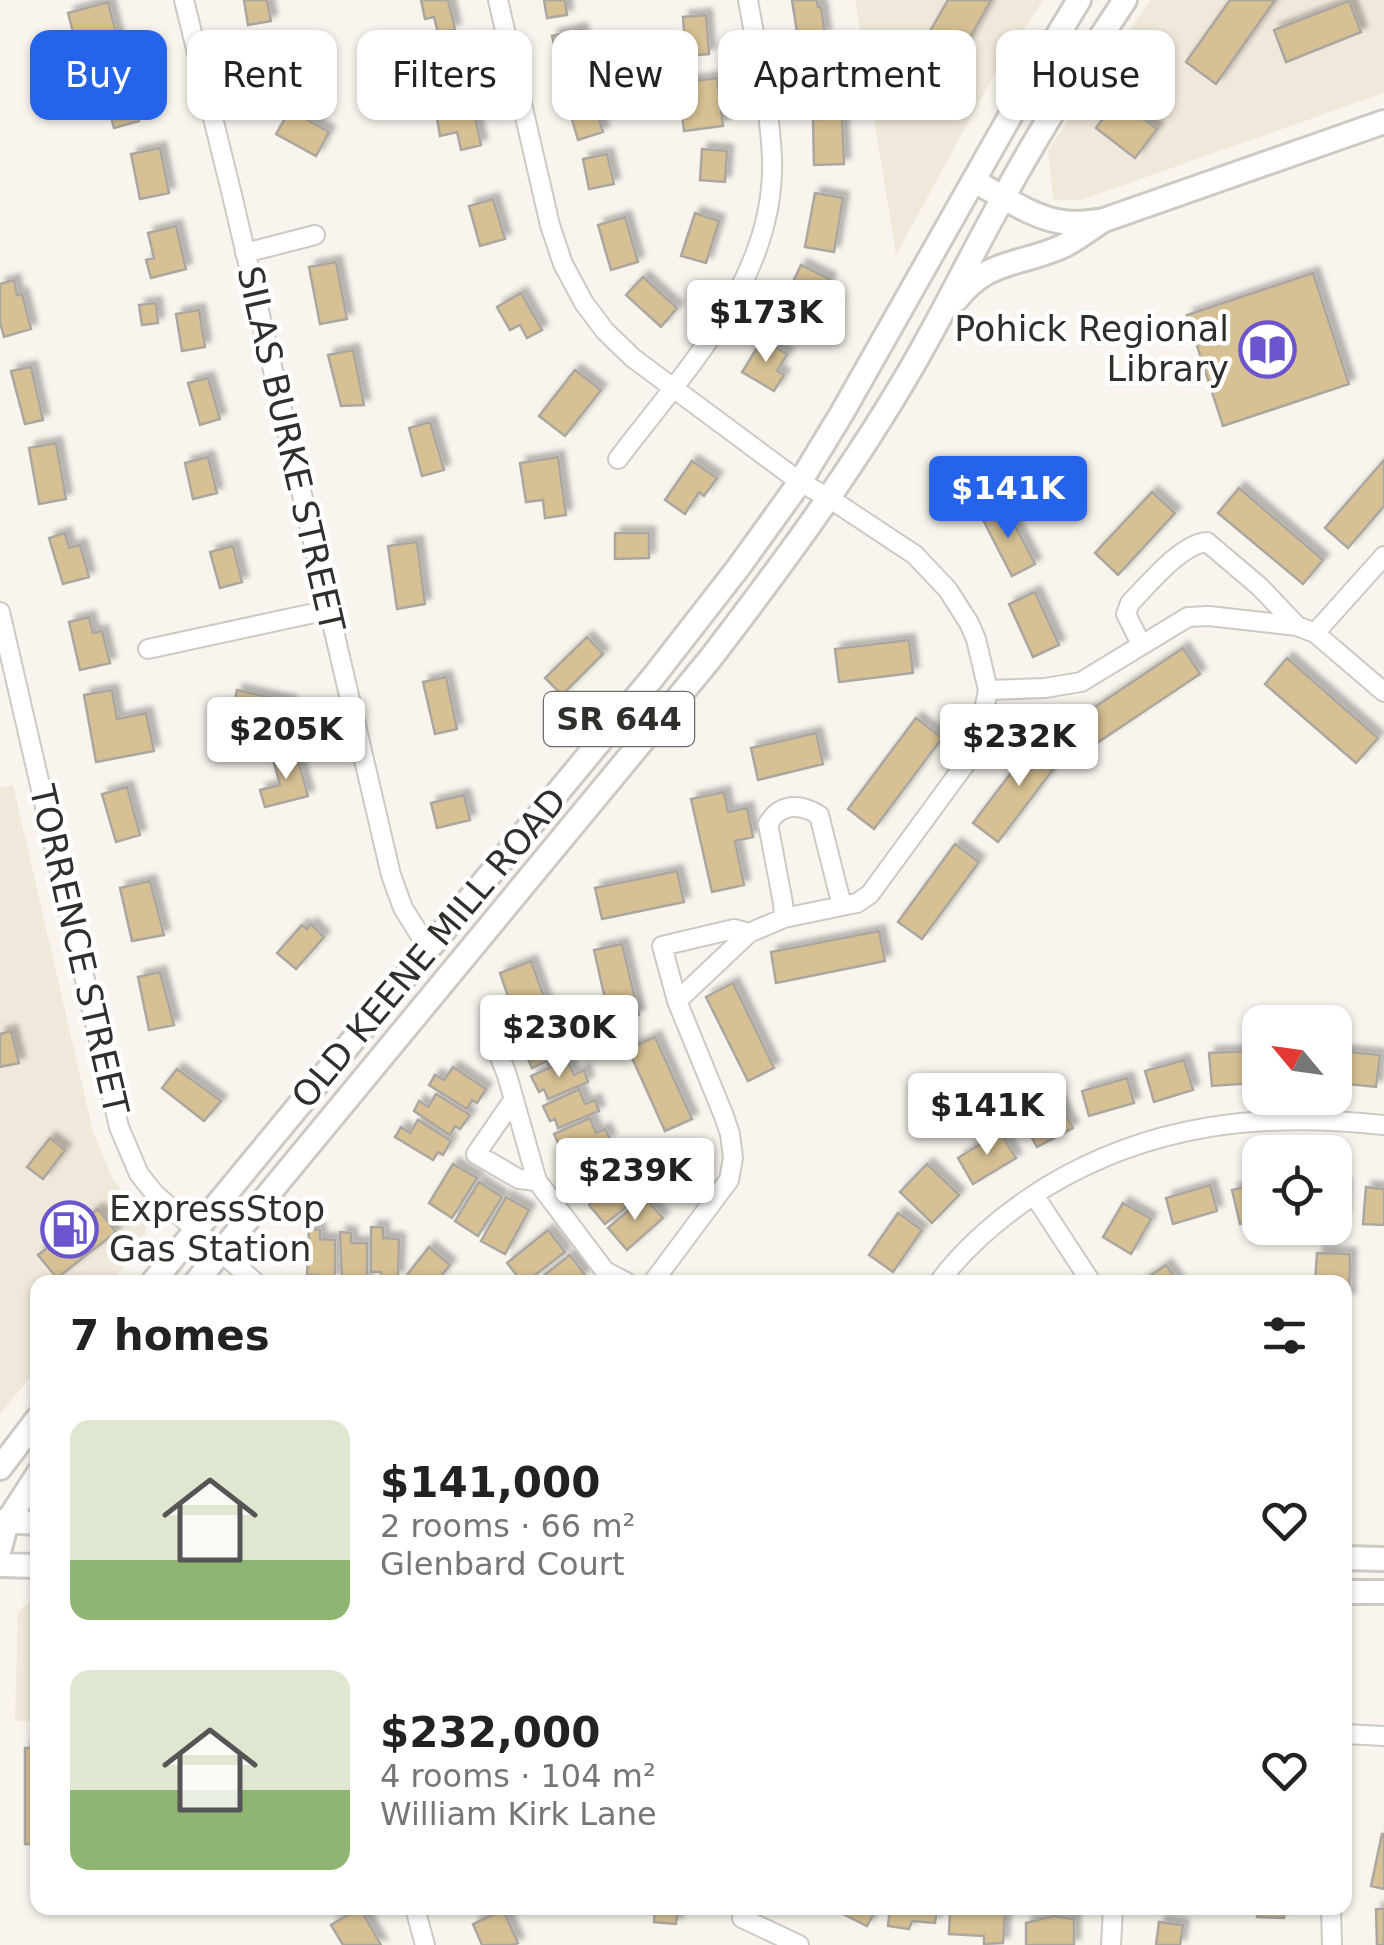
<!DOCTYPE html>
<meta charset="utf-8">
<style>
body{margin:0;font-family:"DejaVu Sans",sans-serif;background:#f6f6f6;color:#222;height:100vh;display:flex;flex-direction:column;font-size:38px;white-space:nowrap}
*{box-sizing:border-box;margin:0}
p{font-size:32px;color:#767676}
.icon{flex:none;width:55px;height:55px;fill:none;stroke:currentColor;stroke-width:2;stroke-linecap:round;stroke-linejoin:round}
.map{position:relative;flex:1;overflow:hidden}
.side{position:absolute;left:30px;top:1275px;width:1322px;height:640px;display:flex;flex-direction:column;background:#fff;border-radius:20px;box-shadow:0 2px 8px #0004}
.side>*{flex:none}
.guide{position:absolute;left:30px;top:30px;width:1325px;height:90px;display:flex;gap:20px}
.needle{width:65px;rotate:299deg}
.buttons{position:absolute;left:1242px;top:1005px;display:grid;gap:20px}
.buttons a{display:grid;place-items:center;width:110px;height:110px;border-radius:20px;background:#fff;box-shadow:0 2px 8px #0004;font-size:50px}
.price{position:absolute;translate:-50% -85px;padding:0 22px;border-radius:10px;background:#fff;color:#222;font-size:32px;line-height:65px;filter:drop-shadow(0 2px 5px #0008)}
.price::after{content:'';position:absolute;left:50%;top:60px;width:30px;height:22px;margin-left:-15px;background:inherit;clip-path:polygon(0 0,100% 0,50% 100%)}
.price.on{background:#2563eb;color:#fff}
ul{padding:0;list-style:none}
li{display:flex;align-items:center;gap:30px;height:250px;padding:0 40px}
li span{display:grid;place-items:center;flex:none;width:280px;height:200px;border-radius:20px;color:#555}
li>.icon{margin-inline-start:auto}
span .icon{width:120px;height:120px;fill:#fffc;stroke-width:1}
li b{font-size:42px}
h2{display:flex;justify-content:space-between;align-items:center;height:120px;padding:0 40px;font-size:42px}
.tag{padding:0 35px;border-radius:20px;background:#fff;box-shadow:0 2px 8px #0004;font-size:35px;line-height:90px}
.tag.on{background:#2563eb;color:#fff}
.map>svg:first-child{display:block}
</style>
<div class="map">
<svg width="1384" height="1945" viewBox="0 0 1384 1945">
<defs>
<filter id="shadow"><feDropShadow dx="6" dy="-6" stdDeviation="2.5" flood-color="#0004"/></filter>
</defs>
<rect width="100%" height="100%" fill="#f9f5ee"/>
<path fill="#f0e8da" d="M855 0H1043L993 77 896 255Z
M1150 0H1384V93L1081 200H1053L1048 150Z
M13 785 93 1132 113 1179 146 1222V1241L111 1282H38L37 1369 0 1414V788Z
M37 1596V1722L15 1721 18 1612Z"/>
<path fill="#d6c094" stroke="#aba7a0" stroke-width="2.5" filter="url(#shadow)" d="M244 0H267L271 21 248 25Z
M421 0H448L455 29 438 33 434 17 425 19Z
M544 0H565L567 15 547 18Z
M792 0H817L818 7H821L825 35 798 39Z
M948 0H991L951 71 923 56 930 43 925 40Z
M1230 0H1275L1216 84 1186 62Z
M1349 1 1361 32 1286 62 1274 30Z
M108 2 119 44 79 55 68 13Z
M706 15 709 54 686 56 683 17Z
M581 29 592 74 563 81 552 36Z
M285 45 296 86 274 92 263 51Z
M827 58 831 89 806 92 802 62Z
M128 77 139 121 114 128 102 84Z
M717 78 723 126 684 131 680 99 688 97 686 82Z
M470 92 481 145 461 150 457 132 440 136 437 118 443 116 439 99Z
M592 95 603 132 578 140 567 102Z
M1117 99 1157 129 1135 158 1096 128Z
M290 110 329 132 316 156 276 134Z
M842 118 844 164 814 165 813 119Z
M160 148 169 193 140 199 131 154Z
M702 149 727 151 725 182 700 180Z
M607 154 614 184 589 189 583 159Z
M815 193 843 198 834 252 805 247Z
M493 199 505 239 480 246 469 206Z
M695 213 719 221 706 263 681 256Z
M625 217 638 262 611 270 598 225Z
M176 226 186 269 151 278 146 260 154 258 148 233Z
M336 262 347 319 320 324 309 267Z
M801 265 830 279 822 296 817 293 801 327 777 316Z
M1313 273 1349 384 1223 426 1187 315Z
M643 277 677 308 661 327 626 295Z
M14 280 17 295 22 294 31 329 4 337 0 322V284Z
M521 293 542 330 527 338 520 325 510 330 497 307Z
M156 303 158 323 142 325 139 305Z
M199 310 205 347 182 351 176 314Z
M762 340 787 354 777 371 784 375 774 391 742 372Z
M353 350 364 405 341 406 328 355Z
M31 367 43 420 25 424 11 371Z
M575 370 601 390 565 436 539 416Z
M208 378 220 419 200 425 188 383Z
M430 422 444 470 422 476 409 428Z
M56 443 66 499 39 504 29 448Z
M208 457 217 493 193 499 185 463Z
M558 457 566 515 545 518 543 500 526 502 520 463Z
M1384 460V506L1348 548 1325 528Z
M692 461 717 478 704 496 699 492 685 514 665 500Z
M1239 488 1323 560 1303 584 1218 513Z
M1152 492 1175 513 1118 575 1095 553Z
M1000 506 1007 520 1011 518 1035 564 1012 576 981 516Z
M65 533 69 548 80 545 89 577 63 584 49 538Z
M615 533H649V558L615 559Z
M417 542 425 604 397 609 388 546Z
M233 546 242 582 220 588 210 552Z
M1035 592 1059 645 1033 657 1009 604Z
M89 617 93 633 102 631 110 663 80 670 69 622Z
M587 637 603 654 562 695 545 678Z
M909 640 913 673 839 682 835 649Z
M1183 648 1200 674 1091 747 1074 721Z
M1287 658 1378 738 1356 763 1265 684Z
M446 677 457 729 435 734 423 682Z
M112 690 117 719 146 713 154 751 96 762 84 695Z
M237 690 290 702 283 730 231 718Z
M916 718 942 738 874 829 848 809Z
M816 733 823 764 758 780 751 748Z
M1039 736 1064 755 998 842 973 823Z
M296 753 308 796 265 807 260 790 280 785 273 759Z
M127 787 140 835 116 842 102 794Z
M724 792 728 812 747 808 753 837 735 841 744 885 712 892 691 799Z
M464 795 470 820 437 828 431 803Z
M955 844 979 862 922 939 898 922Z
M677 871 684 902 602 919 595 888Z
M150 881 164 935 132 941 120 888Z
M311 924 324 937 296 969 277 953 302 925 307 929Z
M879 931 885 961 776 983 771 952Z
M622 944 639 1015 610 1021 594 950Z
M531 961 546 1003 514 1014 500 973Z
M160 972 174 1025 149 1030 138 977Z
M733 983 774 1068 748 1081 706 997Z
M561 1028 572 1053 548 1065 547 1061 532 1068 522 1045Z
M11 1031 19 1063 0 1067V1034Z
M655 1037 692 1119 665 1131 628 1049Z
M1250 1051 1252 1083 1212 1086 1209 1053Z
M1339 1051 1380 1055 1376 1087 1336 1083Z
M567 1060 574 1075 584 1070 588 1082 548 1099 544 1089 539 1092 531 1076Z
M1184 1060 1193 1090 1154 1102 1145 1071Z
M453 1067 486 1089 477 1103 472 1100 467 1109 429 1085 435 1075 444 1080Z
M177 1069 221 1101 204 1121 162 1088Z
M1127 1078 1134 1103 1089 1116 1082 1091Z
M579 1089 585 1104 595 1100 599 1111 558 1128 555 1119 550 1121 543 1106Z
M436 1094 470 1115 460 1129 455 1126 450 1135 414 1111 419 1101 428 1107Z
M1058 1101 1073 1128 1037 1147 1022 1120Z
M590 1118 596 1133 605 1129 610 1139 570 1155 567 1147 561 1150 554 1134Z
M418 1120 451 1141 443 1155 438 1152 433 1160 395 1137 401 1127 410 1133Z
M1000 1132 1016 1158 973 1184 958 1158Z
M50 1138 65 1150 43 1179 27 1167Z
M606 1150 623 1170 587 1199 571 1178Z
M453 1164 477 1178 452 1218 429 1203Z
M927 1164 959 1195 932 1223 900 1192Z
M625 1176 641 1195 605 1224 589 1205Z
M479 1182 502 1197 478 1236 455 1221Z
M1260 1184V1219L1240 1224 1232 1190Z
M1210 1185 1217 1211 1173 1224 1166 1198Z
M1335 1185H1345L1344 1217H1335Z
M1366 1187 1384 1189V1225L1363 1224Z
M506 1197 529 1210 505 1254 481 1241Z
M644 1197 663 1218 627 1250 608 1228Z
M1123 1203 1151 1219 1131 1254 1103 1237Z
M98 1209 116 1232 57 1278 38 1255Z
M898 1213 922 1230 893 1272 869 1255Z
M371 1227H383V1238L399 1239 398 1277H381V1272H371Z
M309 1229 320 1230V1239L335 1240V1279H318V1275H307Z
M548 1230 565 1252 526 1282H522L507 1263Z
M340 1232 351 1233V1243H367V1282H342Z
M429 1247 450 1265 436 1282H407L403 1280Z
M1317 1253 1350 1254 1349 1299H1345V1282H1315Z
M570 1255 585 1275 575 1282H539L538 1280Z
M1166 1265 1178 1282H1141Z
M25 1748H38V1844H25Z
M1382 1834H1384V1889L1371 1886Z
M360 1908 381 1945H343L331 1925Z
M655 1908H678L676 1924 654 1922Z
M831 1908H877L867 1926Z
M890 1908H937L935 1923 912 1921 909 1929 888 1926Z
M1257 1908H1284V1918L1257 1917Z
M950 1909 1005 1913 1003 1943 984 1944V1936L949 1934Z
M1376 1909H1384V1945H1377Z
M503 1910 518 1943 513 1945H482L473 1924Z
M1053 1916 1074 1919V1945H1026V1923Z
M1159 1922 1183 1925 1180 1945H1156Z"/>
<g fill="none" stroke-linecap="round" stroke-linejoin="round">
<defs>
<path id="minor" d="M184 0 232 195 391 875 403 908 428 948
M498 0 550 225 563 264 584 303 605 331 633 358 800 482 829 498 915 555 948 590 969 623 976 639 988 690 978 741 966 763 870 894 857 903 842 906
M245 253 315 235
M618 459C685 370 776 278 772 159 770 106 757 52 748 0
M0 612 119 1127 139 1174 155 1194 255 1282
M1315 633 1384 556
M1141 644 1126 614 1130 603C1149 584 1181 544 1207 542L1260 587 1297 626
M148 649 328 610
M988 690 1045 688 1081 682 1188 617 1209 616 1297 626 1315 633 1384 692
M677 1001 749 933
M514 1099 476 1154 519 1179 537 1181 605 1271 626 1282
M537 1181 507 1075 492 1037C500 1016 517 1017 538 1018
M1034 1195 1091 1282
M653 1282 729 1180 733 1158 730 1134 724 1116 677 1001 662 946 734 929 749 933 784 918 842 906 819 815C800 803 780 803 768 824L783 903 784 918
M939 1282C968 1243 1005 1213 1046 1187 1152 1123 1263 1112 1384 1125
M1345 1734 1384 1736
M415 1908 425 1945
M1331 1908 1332 1945
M742 1918 799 1945
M1111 1945 1113 1908"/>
<path id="major" d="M974 181C1001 195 1032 218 1063 222 1077 224 1091 222 1104 220L1384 122
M956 300C988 259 1018 266 1061 247 1075 241 1088 230 1101 222
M153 1282 654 676 738 568 800 482 842 413 1030 81 1079 0
M196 1282 710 659C782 565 853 469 912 367 944 312 971 255 1002 200 1039 131 1082 65 1125 0
M0 1468 38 1418
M0 1521 38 1523
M0 1548 7 1522 38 1474
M1345 1558 1384 1559
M0 1565 38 1566
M1345 1592H1384"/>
</defs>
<use href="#minor" stroke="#cecac3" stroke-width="22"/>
<use href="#major" stroke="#cecac3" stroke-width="28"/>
<use href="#minor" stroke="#fff" stroke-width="18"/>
<use href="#major" stroke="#fff" stroke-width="22"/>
</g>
<defs>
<symbol id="library-ring" viewBox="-11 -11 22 22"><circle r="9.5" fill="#fff" stroke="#6b54ce" stroke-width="1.5"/><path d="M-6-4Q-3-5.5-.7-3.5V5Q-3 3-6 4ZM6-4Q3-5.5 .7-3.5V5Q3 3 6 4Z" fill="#6b54ce"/></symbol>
<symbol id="fuel-ring" viewBox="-11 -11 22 22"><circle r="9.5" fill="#fff" stroke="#6b54ce" stroke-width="1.5"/><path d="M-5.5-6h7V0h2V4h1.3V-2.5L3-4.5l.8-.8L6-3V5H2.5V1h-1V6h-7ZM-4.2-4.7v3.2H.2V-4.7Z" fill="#6b54ce"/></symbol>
</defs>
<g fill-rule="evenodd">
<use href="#library-ring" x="1236" y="318" width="63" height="63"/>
<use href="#fuel-ring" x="38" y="1198" width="63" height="63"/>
</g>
<g text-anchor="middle" stroke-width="9" stroke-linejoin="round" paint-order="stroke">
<rect fill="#fff" stroke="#6e6d6b" stroke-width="2.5" x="544" y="692" width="150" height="54" rx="8"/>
<g font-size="32" font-weight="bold" fill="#302f2c">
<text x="619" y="730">SR 644</text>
</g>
<g font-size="35" fill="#302f2c" stroke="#fff" text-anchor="end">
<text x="1229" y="341">Pohick Regional<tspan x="1229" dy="40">Library</tspan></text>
<text x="109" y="1221" text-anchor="start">ExpressStop<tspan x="109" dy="40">Gas Station</tspan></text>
</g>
<g font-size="35" fill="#302f2c" stroke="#fff">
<text transform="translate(291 449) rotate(77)" y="12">SILAS BURKE STREET</text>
<text transform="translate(429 948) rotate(-50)" y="12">OLD KEENE MILL ROAD</text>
<text transform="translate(79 950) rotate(77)" y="12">TORRENCE STREET</text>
</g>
</g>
</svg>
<div class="buttons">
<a><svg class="needle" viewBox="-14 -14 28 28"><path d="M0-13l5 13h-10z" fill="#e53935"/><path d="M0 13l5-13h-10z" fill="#767676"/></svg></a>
<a><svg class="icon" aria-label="locate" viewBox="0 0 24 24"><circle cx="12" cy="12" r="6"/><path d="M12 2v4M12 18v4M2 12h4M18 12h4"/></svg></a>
</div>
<b class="price" style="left:766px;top:365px">$173K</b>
<b class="price on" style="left:1008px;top:541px">$141K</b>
<b class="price" style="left:286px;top:782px">$205K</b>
<b class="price" style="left:1019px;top:789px">$232K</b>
<b class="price" style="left:559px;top:1080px">$230K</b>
<b class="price" style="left:987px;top:1158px">$141K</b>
<b class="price" style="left:635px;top:1223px">$239K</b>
<div class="guide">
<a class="tag on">Buy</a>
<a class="tag">Rent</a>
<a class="tag">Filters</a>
<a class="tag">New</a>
<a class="tag">Apartment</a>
<a class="tag">House</a>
</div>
<section class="side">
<h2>7 homes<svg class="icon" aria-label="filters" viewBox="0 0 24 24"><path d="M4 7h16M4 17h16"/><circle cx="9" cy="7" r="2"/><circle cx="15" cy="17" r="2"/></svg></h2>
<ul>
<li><span style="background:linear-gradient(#dfe7d0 70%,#8fb573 0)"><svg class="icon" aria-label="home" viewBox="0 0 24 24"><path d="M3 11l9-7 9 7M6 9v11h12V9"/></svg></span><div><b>$141,000</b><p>2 rooms · 66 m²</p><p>Glenbard Court</p></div><svg class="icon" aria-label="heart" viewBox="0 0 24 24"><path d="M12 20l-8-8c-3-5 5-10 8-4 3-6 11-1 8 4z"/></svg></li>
<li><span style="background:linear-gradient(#dfe7d0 60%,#8fb573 0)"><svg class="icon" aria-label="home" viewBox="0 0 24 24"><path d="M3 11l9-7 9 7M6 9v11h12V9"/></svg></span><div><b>$232,000</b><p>4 rooms · 104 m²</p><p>William Kirk Lane</p></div><svg class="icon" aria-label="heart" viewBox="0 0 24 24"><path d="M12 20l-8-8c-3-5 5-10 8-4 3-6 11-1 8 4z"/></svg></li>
</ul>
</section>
</div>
